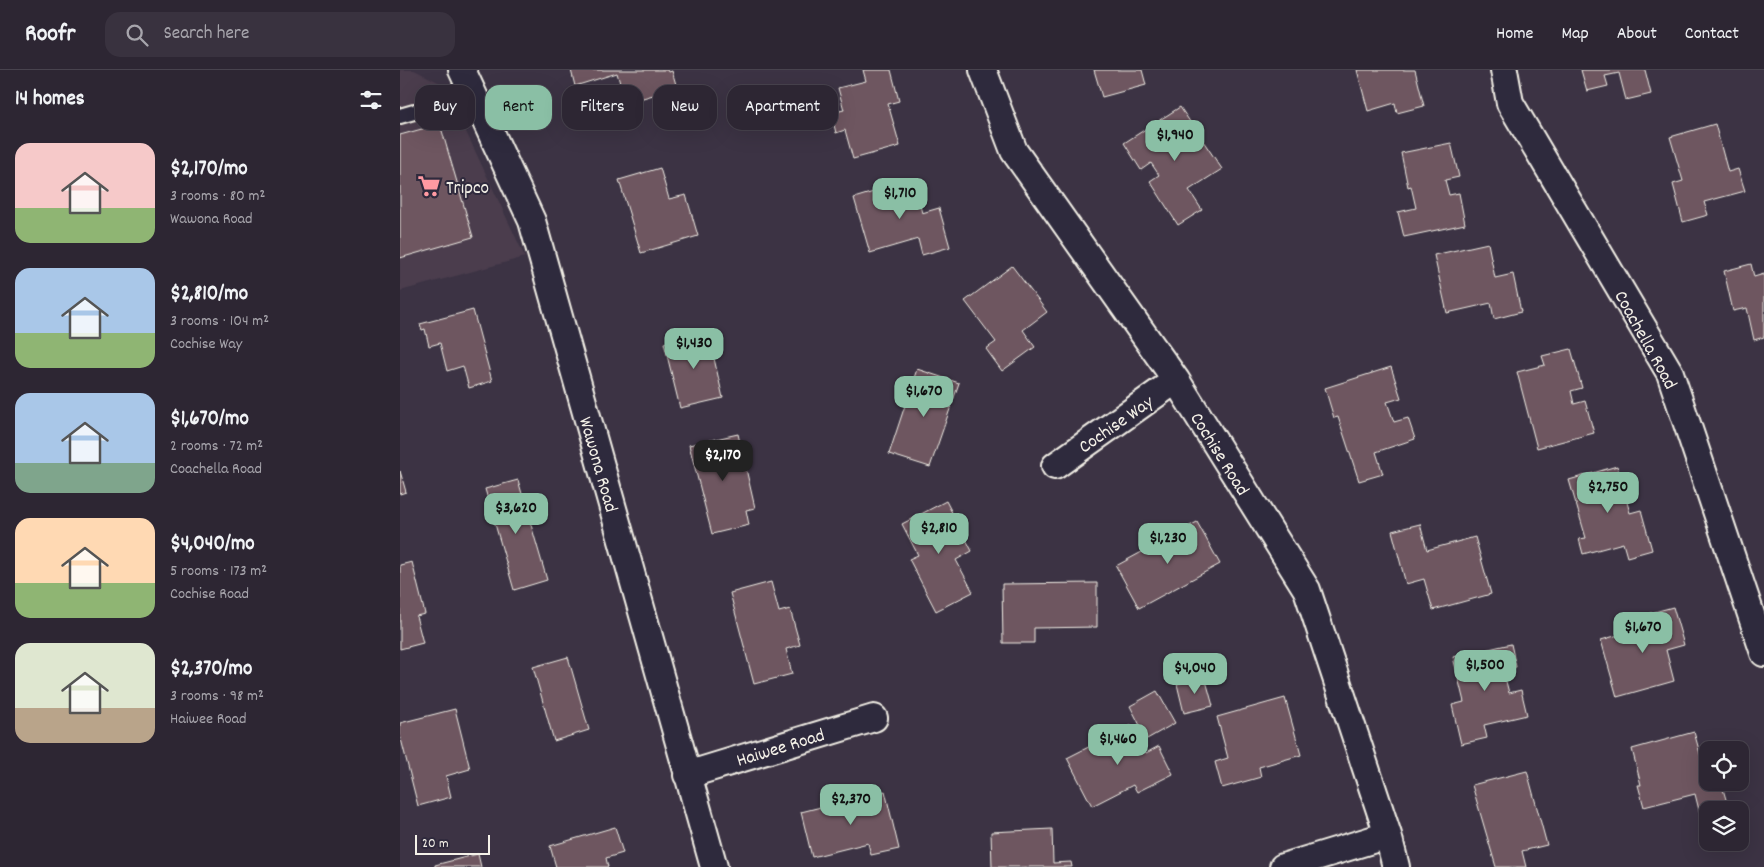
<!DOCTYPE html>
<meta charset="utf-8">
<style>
body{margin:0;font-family:Dekko,sans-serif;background:#39323f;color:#f1f3f6;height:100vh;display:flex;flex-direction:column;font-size:19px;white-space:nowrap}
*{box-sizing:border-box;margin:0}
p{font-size:16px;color:#a7a5ac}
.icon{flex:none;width:28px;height:28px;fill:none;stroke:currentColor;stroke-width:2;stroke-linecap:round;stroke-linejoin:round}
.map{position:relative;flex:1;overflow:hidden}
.drawer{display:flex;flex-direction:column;background:#2d2633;width:400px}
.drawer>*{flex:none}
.guide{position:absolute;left:15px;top:15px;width:475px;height:45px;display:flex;gap:10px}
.fabs{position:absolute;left:1299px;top:671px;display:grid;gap:10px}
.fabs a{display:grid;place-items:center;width:50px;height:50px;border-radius:10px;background:#2d2633;box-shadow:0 5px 20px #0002,0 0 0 1px #48434e;font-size:25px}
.scale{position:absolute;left:15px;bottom:12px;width:75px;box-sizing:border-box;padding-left:5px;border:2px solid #f4f1e8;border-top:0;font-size:14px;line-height:18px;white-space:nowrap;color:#f4f1e8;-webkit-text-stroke:4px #2f2a3d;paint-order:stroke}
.price{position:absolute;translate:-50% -42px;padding:0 11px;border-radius:10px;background:#8abfa5;color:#111;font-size:16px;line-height:32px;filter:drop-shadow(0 1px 2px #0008)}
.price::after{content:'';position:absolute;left:50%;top:30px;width:15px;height:11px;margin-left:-8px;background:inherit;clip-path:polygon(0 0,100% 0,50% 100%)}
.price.on{background:#222;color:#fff}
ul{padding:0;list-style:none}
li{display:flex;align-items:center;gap:15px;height:125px;padding:0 15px}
li span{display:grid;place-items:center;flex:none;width:140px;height:100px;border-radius:15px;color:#555}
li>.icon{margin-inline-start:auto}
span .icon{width:60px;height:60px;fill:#fffc;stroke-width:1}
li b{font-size:21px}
h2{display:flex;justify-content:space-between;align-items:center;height:60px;padding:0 15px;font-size:21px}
.chip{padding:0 18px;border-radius:15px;background:#2d2633;box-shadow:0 5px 20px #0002,0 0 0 1px #48434e;font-size:18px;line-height:45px}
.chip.on{background:#8abfa5;color:#111}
header{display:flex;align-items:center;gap:30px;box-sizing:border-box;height:70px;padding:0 25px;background:#2d2633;border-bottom:1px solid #48434e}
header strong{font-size:24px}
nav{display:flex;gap:28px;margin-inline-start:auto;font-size:18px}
.search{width:350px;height:45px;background:#39323f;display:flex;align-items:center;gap:12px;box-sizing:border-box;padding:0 18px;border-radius:15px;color:#a7a5ac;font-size:19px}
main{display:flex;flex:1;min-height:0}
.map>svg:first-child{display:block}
</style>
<header>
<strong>Roofr</strong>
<div class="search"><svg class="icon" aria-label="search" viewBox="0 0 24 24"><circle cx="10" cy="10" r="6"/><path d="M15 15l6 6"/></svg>Search here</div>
<nav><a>Home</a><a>Map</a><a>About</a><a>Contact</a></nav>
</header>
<main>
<section class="drawer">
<h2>14 homes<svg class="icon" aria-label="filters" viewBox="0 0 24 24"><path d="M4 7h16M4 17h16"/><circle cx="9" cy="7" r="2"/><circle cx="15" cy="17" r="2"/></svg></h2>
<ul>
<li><span style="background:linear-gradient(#f6c9c9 65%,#8fb573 0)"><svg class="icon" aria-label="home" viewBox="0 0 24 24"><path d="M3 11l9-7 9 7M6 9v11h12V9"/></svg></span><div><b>$2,170/mo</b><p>3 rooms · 80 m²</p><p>Wawona Road</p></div></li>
<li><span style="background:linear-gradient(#a9c7e8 65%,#8fb573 0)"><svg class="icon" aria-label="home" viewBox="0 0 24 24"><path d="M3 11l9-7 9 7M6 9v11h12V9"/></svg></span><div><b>$2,810/mo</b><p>3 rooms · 104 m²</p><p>Cochise Way</p></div></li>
<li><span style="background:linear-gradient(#a9c7e8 70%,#7fa58c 0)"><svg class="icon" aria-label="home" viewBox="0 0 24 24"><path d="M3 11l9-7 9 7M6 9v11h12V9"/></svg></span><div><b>$1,670/mo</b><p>2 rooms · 72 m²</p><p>Coachella Road</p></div></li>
<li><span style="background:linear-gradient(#ffd9b3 65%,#8fb573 0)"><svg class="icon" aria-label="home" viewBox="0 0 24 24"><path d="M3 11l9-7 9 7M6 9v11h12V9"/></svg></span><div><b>$4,040/mo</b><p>5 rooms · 173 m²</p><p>Cochise Road</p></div></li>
<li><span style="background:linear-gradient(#dfe7d0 65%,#b9a48a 0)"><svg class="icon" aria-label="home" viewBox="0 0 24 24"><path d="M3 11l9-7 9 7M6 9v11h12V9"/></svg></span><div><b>$2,370/mo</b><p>3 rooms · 98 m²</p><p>Haiwee Road</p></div></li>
</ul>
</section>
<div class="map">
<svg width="1364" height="797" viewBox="0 0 1364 797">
<rect width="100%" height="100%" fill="#3c3344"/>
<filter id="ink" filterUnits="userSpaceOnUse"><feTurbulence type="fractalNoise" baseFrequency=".02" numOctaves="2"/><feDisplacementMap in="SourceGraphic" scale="10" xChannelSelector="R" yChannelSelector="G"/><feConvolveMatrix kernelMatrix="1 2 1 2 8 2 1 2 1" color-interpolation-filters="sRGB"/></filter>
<g filter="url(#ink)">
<path fill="#4b3e4d" d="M0 0H14L44 15 125 187 0 221Z"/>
<path fill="#6e5661" stroke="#f4f1e8" d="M171 0H268L269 2 272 1 277 18 226 33 217 3 175 16Z
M463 0H491L499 31 488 34 500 76 453 89 445 60 436 63 431 43 444 40 438 18 466 11Z
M694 0H742L746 15 702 27Z
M957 0H1015L1024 36 997 43 995 33 968 41Z
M1181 0H1245L1251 24 1226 30 1219 3 1205 6 1208 16 1187 21Z
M780 37 822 99 789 120 802 140 778 155 750 111 759 105 751 93 741 100 724 73Z
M40 54 73 167 0 188V65Z
M1315 54 1328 102 1338 99 1345 121 1304 132 1308 145 1283 152 1273 114 1283 111 1270 67Z
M1051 73 1059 107 1045 110 1049 125 1059 123 1065 154 1004 167 998 142 1016 138 1011 116 1008 117 1001 83Z
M260 98 269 129 286 125 298 166 241 183 219 110Z
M513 110 522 143 539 138 550 177 522 185 518 169 470 183 454 128Z
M1088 173 1095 208 1113 204 1121 242 1094 249 1091 233 1047 243 1034 185Z
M1351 194 1354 207 1364 204V267L1354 270 1347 238 1333 241 1324 201Z
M612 196 647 242 623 260 635 277 602 301 586 279 596 272 565 231Z
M73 240 92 311 69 318 63 296 47 301 40 273 29 276 25 259 22 260 20 254Z
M308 262 323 328 280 338 264 273Z
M1171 279 1182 318 1171 321 1174 334 1185 331 1194 363 1137 378 1117 302 1145 295 1142 286Z
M991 297 1001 328 987 332 994 352 1008 348 1015 369 976 382 983 404 959 411 938 347 934 348 925 318Z
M517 299 559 313 530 397 489 384Z
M338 364 355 438 346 440 349 455 312 464 289 375Z
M1217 396 1230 443 1241 440 1252 480 1227 487 1223 473 1183 484 1179 469 1186 468 1169 410Z
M0 401 6 422 0 424Z
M118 410 147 510 114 520 85 419Z
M546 431 572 481 556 490 573 522 536 541 509 489 518 485 502 454Z
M797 452 820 494 739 538 716 496Z
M1020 454 1027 480 1075 467 1091 524 1033 540 1024 509 1006 514 992 461Z
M12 492 25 544 16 546 23 573 0 579V495Z
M371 512 379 542 390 539 400 575 386 579 392 604 354 614 330 523Z
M697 513V557L634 558V573H603L602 514Z
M1273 537 1284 575 1266 580 1274 611 1217 627 1201 570 1250 556 1247 544Z
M1111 574 1116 597 1103 600 1109 623 1121 620 1127 645 1084 655 1087 668 1061 674 1052 635 1064 632 1053 587Z
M168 587 189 660 154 671 133 597Z
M805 607 813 636 784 643 777 614Z
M757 621 775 653 747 669 730 636Z
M885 628 901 685 859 697 861 707 822 718 815 692 828 688 817 647Z
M55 639 70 699 46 706 51 727 18 736 0 665V653Z
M732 655 746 683 759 676 773 704 737 722 733 715 692 736 667 688Z
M1294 662 1301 687 1308 686V712H1321L1329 740H1308V750L1302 752 1295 724 1244 737 1238 715H1241L1232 679Z
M1127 701 1147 775 1122 781 1126 797H1096L1072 715Z
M485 721 499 779 471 785 468 773 412 787 401 742Z
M215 757 223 783 206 788 208 797H156L150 776Z
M652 759 653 793 671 792 672 797H592L591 762Z
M78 784 81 797H35V795Z"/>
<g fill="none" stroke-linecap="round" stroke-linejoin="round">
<defs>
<path id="lane" d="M0 46 14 42"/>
<path id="street" d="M62 0 132 151 314 797
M583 0 614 81 776 310 907 520 988 765 996 797
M1104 0 1110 33 1270 303 1364 583
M655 396 776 310
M287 705 474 648
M883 797 988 765"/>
</defs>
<use href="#lane" stroke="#f4f1e8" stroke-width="18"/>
<use href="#street" stroke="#f4f1e8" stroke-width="30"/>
<use href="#lane" stroke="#2f2a3d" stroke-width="14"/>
<use href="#street" stroke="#2f2a3d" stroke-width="26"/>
</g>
</g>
<defs>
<symbol id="supermarket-bare" viewBox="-9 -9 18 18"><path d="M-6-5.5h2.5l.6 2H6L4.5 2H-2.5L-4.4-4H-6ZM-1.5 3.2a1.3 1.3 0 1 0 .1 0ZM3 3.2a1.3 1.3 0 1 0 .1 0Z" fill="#ff9aa2" stroke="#2f2a3d" stroke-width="2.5" paint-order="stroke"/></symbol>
</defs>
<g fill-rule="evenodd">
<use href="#supermarket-bare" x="13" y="100" width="32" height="32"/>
</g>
<g text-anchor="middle" stroke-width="4" stroke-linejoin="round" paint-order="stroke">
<g font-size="19" fill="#f4f1e8" stroke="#2f2a3d" text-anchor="start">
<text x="46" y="123">Tripco</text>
</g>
<g font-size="19" fill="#f4f1e8" stroke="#2f2a3d">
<text transform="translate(1247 269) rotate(61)" y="7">Coachella Road</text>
<text transform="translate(715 353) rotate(-35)" y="7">Cochise Way</text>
<text transform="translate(821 383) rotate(58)" y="7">Cochise Road</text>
<text transform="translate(200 394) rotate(74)" y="7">Wawona Road</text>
<text transform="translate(380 676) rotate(-17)" y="7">Haiwee Road</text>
</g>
</g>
</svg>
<div class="fabs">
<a><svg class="icon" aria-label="locate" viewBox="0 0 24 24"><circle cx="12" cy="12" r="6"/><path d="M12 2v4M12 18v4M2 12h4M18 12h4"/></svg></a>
<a><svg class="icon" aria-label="layers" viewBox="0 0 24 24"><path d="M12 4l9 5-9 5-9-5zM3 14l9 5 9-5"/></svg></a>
</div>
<div class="scale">20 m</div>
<b class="price" style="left:775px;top:92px">$1,940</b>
<b class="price" style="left:500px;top:150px">$1,710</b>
<b class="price" style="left:294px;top:300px">$1,430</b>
<b class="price" style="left:524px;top:348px">$1,670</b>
<b class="price on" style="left:323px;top:412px">$2,170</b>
<b class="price" style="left:1208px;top:444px">$2,750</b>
<b class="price" style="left:116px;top:465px">$3,620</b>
<b class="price" style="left:539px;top:485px">$2,810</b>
<b class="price" style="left:768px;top:495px">$1,230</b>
<b class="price" style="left:1243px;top:584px">$1,670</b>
<b class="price" style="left:1085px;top:622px">$1,500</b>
<b class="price" style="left:795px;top:625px">$4,040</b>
<b class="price" style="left:718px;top:696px">$1,460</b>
<b class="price" style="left:451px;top:756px">$2,370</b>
<div class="guide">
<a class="chip">Buy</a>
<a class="chip on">Rent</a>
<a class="chip">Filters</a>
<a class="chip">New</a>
<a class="chip">Apartment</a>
</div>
</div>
</main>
